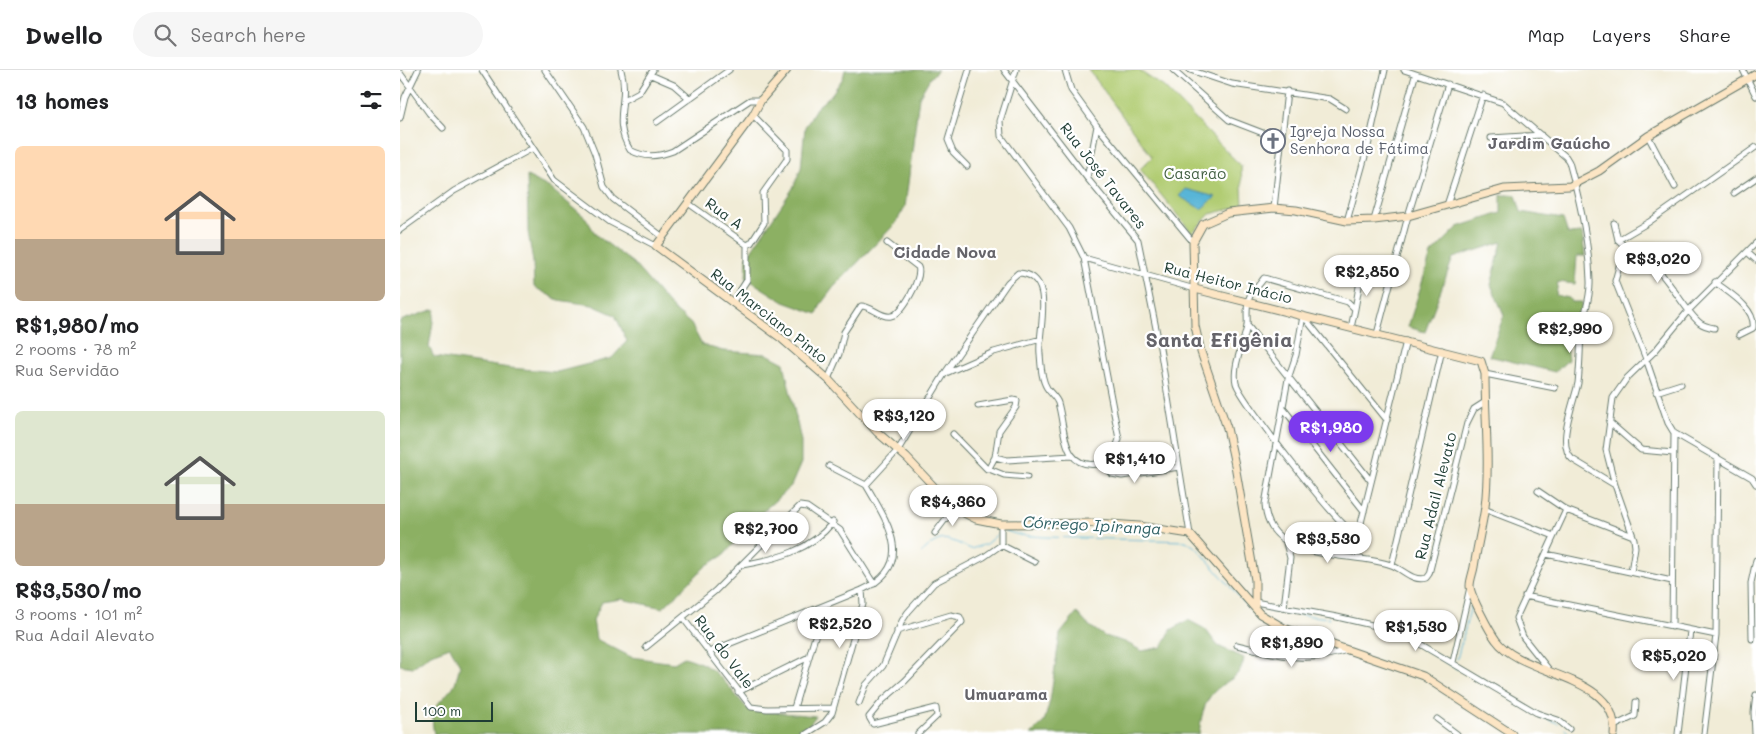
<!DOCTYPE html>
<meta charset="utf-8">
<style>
body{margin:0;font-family:Mali,sans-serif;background:#f6f6f6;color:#202124;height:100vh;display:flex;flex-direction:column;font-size:19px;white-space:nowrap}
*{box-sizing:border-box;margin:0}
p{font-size:16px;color:#757577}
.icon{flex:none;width:28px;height:28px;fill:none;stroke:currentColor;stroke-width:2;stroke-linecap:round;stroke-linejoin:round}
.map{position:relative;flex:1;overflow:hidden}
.details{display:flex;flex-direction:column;background:#fff;width:400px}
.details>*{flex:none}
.scale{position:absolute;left:15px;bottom:12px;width:78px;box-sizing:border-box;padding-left:5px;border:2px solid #1f3d34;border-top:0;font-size:14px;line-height:18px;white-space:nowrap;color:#1f3d34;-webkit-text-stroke:4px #fff;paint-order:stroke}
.price{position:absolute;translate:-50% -42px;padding:0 11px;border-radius:18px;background:#fff;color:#222;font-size:16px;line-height:32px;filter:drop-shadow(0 1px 2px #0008)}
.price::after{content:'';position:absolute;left:50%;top:30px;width:15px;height:11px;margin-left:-8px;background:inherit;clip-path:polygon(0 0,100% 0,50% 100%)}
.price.selected{background:#7c3aed;color:#fff}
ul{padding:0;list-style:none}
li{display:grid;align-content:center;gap:10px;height:265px;padding:0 15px}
li span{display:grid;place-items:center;height:155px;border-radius:8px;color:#555}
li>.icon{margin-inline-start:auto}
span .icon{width:90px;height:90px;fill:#fffc;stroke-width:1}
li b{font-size:21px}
h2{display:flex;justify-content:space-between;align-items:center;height:60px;padding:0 15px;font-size:21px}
header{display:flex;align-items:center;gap:30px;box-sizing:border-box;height:70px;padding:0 25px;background:#fff;border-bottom:1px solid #e0e0e0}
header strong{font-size:24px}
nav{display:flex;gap:28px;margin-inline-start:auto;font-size:18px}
.search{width:350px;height:45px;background:#f6f6f6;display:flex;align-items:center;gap:12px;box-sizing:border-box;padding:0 18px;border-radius:28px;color:#757577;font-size:19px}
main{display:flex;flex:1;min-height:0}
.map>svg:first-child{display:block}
</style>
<header>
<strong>Dwello</strong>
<div class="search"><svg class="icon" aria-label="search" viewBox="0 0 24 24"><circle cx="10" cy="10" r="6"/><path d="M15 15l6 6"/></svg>Search here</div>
<nav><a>Map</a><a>Layers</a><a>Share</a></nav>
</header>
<main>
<section class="details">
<h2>13 homes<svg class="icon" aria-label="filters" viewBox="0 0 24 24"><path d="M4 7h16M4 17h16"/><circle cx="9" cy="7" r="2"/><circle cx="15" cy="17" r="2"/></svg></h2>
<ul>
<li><span style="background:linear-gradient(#ffd9b3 60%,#b9a48a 0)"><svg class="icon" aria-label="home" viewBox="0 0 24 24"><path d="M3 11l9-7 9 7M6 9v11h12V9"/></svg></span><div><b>R$1,980/mo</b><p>2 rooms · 78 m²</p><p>Rua Servidão</p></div></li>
<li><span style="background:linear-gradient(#dfe7d0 60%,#b9a48a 0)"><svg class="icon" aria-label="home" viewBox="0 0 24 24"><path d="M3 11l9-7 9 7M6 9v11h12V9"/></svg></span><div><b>R$3,530/mo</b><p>3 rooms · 101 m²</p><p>Rua Adail Alevato</p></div></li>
</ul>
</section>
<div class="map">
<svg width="1356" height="664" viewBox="0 0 1356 664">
<rect width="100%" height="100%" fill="#fff"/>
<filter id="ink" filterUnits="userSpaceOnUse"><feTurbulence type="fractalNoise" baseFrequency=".02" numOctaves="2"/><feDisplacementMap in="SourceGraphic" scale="10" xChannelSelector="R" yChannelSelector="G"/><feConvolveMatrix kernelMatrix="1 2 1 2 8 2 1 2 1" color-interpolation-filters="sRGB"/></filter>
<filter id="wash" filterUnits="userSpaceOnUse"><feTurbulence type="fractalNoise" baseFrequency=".0096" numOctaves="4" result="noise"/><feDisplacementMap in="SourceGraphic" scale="20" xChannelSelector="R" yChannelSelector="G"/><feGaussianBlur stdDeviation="1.12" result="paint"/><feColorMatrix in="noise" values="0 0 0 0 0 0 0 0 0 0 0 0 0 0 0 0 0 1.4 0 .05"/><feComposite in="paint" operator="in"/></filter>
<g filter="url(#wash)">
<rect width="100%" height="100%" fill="#f1ecd7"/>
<path fill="#b1cc72" stroke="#688453" d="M689 0H738L764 17 841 96 843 136 810 144 792 163 740 99 752 87Z"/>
<path fill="#8cb064" stroke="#56764c" d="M445 0H538L530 8 519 27 505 137 495 154 433 218 421 234 417 244 384 232 346 208 347 187 393 118 401 98 405 57 416 38 431 25 443 8Z
M127 106 150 118 186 148 196 165 233 193 273 239 291 254 302 275 323 281 367 284 384 293 401 371V393L391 416 358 446 324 485 307 495 263 538 221 529 202 532 193 550 196 569 231 587 274 593 284 587C319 596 326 616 349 640L416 646 402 664H34C29 637 37 636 53 617 57 611 58 601 60 595L50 577 31 584 13 597 0 595V251L35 239 29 277 34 287 110 298 157 302 212 288 227 271 215 245 192 235 158 230 134 217 133 192 128 162Z
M1101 125H1116L1121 142 1163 149 1168 164 1182 163 1185 186H1177L1175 214 1158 212 1156 225 1169 228 1171 232H1182L1181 245 1176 244 1173 253 1166 255 1164 264 1168 290 1155 302 1089 286 1104 245 1091 215 1102 172 1053 188 1025 262 1008 257 1031 184 1058 157 1101 143Z
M677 543 687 554 704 566 725 572 742 581 762 577 771 560 788 550 805 559 818 576 844 588C841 609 827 609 815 621 803 632 801 649 799 664H631L644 652 650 631 660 564Z"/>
<path fill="#58b5d7" stroke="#3c7986" d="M786 119 816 127 801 139 779 126Z"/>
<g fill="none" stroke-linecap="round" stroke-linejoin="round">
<path stroke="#58b5d7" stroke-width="1" d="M603 460 619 465 645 467 786 471 798 479 848 537
M521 483C542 463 546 468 571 479L586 474 600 462
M868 541 929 548
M1022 578 1057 599
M1057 589 1071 536
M1139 646 1158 653
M1165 659 1169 664"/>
</g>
</g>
<g filter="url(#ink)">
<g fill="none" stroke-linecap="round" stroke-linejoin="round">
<defs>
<path id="street" d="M82 0 154 110 210 152 256 176
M145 0 184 57 195 84 204 117 213 129 263 167
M221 0C230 31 211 49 230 80 245 88 257 87 273 81L350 30H361
M604 0 687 108 738 170 760 278 790 464
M616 0 600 51 601 66 669 158 684 188 719 369 714 384 703 393
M665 0 671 20 697 56 793 172
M773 0 829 50 881 70
M790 0 832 14 930 29 946 39
M1004 0 1103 33 1166 87 1169 92C1180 131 1189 170 1190 211 1191 228 1183 246 1181 263 1180 280 1180 297 1178 313 1174 333 1156 374 1172 389L1215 415
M1343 0 1356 26
M0 3 29 43 43 58
M251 5 274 15 290 29
M224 30 239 22 253 0
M0 48 5 27 18 0
M257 52 329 0
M1248 66 1275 117
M1091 68 1141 65
M567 96 553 82 548 70 569 0
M687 108 697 56
M1334 123 1356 108
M288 133 347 175
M1047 135 1083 25
M874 138 887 21
M974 150 1015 6
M947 151 969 72 985 0
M1214 153 1218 170
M0 160 54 121 133 78
M1218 170 1249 152 1356 77
M1218 170 1232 183
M347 175 351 173 364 153 363 123 387 89V80L353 45
M1347 182 1356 190
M684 188 795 219
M1315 212C1329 223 1356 238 1353 258L1339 265
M332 233 347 210V175
M955 239 960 211
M903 246 896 285 888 309 865 434C867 494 952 481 991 495 1003 499 1012 512 1026 508L1029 504 1067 353 1074 339 1085 332
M904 247 987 350
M847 255 971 411
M951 258 955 239 948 232 864 208C860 214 854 220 850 226 845 235 848 247 847 256 844 273 832 296 836 313 840 329 940 458 954 463L959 461 1006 271
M1314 258C1309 257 1304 256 1300 253 1281 239 1257 180 1227 184L1220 193 1215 211 1246 289 1268 353 1274 363 1352 408 1356 414
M977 264 1008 146 1048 14
M546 303 594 282 641 269
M1085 304 1155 318
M428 309 439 284 444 262 461 236C472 236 481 248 491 246 502 245 523 207 518 197L487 173
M1256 322 1281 314
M578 336 613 330 617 331 616 337 599 361 595 387 607 390 672 386
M883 338 964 441
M1209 352 1241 380 1273 383
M553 364 587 399 589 398 595 387
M703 393 712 404 722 406 779 397
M429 396 466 415
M589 399 604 405 627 407
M466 415 498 380 545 303 608 212 618 203C658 204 637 261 640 284 641 295 641 309 647 318 650 323 656 327 658 333 666 360 661 403 703 393
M1138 421 1166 440 1233 466
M1084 439 1154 466
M535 463 554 438
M601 475 635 492
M1146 484 1272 511
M342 495C377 489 410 481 433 452
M992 495 1042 280
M1231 502 1235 477 1234 469 1215 415 1206 380 1213 328 1227 308 1255 281 1288 241 1356 173
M1125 526 1316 565
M855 532 937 547 998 561 1137 643 1158 650 1169 659
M884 537 890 488 886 473
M283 548 351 637 367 639 433 638
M1272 557 1274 363
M497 561 551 545 560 547 562 552 505 611 483 630 469 647 473 654 536 638 537 646 518 664
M1352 569 1351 513 1356 490
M837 575C880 585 903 594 947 580
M246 577 315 521 400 436 407 437 440 460 474 514
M309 582 462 520C517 495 488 453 466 415
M1053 592 1070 517
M1150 601 1123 567 1116 548 1166 440
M338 622 409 587
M459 633 466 615 483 596 502 551 508 542 534 513 584 487 601 475V454
M394 638 424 536
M1037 649 1057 664
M1214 656 1235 646 1236 632
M406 664 425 652 432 643 463 534 462 520
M1278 664 1290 561
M1304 664 1316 565 1318 388
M1355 664 1354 642 1356 625"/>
<path id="secondary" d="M387 0 361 30 353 45 256 176 382 269 428 309 477 362 507 388 554 438 576 449 601 454 696 453 739 456 790 464 860 544 884 558 1023 606 1112 664
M795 219 1081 291 1085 304C1085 349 1090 393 1085 437 1082 457 1077 477 1074 497 1073 503 1070 510 1070 516 1070 525 1090 562 1096 570 1122 607 1220 604 1214 664
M855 537V510L835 395 827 358 801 282 795 256 793 172 803 154 828 143 874 138 896 140 947 151 974 150 1008 146 1104 119 1170 116 1199 101 1248 66 1356 4"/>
</defs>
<use href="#street" stroke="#687a6d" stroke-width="7"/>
<use href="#secondary" stroke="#687a6d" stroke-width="9"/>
<use href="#street" stroke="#fff" stroke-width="5"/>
<use href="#secondary" stroke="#fce5c4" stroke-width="7"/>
</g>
</g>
<defs>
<symbol id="church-ring" viewBox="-11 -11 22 22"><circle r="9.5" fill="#fff" stroke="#6b7280" stroke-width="1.5"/><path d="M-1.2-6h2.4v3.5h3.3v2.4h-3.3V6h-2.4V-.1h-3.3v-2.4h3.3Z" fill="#6b7280"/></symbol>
</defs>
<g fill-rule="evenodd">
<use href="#church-ring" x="859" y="57" width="28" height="28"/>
</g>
<g text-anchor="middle" stroke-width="4.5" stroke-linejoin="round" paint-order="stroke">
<g font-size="15" fill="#5b616d" stroke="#fff" text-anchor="start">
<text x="890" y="67">Igreja Nossa<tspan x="890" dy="17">Senhora de Fátima</tspan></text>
</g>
<g font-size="15" fill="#446144" stroke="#fff">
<text x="795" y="109">Casarão</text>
</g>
<g font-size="15" fill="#1f3d34" stroke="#fff">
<text transform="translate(703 106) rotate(52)" y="5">Rua José Tavares</text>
<text transform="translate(324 144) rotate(36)" y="5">Rua A</text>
<text transform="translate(828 213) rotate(14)" y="5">Rua Heitor Inácio</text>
<text transform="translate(369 246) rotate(38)" y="5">Rua Marciano Pinto</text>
<text transform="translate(1036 426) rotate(-76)" y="5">Rua Adail Alevato</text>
<text transform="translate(324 582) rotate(53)" y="5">Rua do Vale</text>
</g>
<g font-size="16" font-weight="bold" fill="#65646a" stroke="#fff">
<text x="1149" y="79">Jardim Gaúcho</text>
<text x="545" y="188">Cidade Nova</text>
<text x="606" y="630">Umuarama</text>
</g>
<g font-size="16" font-style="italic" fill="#306165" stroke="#fff">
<text transform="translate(692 455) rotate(3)" y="6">Córrego Ipiranga</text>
</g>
<g font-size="20" font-weight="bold" fill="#65646a" stroke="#fff">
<text x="819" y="277">Santa Efigênia</text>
</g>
</g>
</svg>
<div class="scale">100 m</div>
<b class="price" style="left:1258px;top:214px">R$3,020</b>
<b class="price" style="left:967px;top:227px">R$2,850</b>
<b class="price" style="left:1170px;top:284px">R$2,990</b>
<b class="price" style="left:504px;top:371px">R$3,120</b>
<b class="price selected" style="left:931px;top:383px">R$1,980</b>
<b class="price" style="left:735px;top:414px">R$1,410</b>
<b class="price" style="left:553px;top:457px">R$4,360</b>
<b class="price" style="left:366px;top:484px">R$2,700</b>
<b class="price" style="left:928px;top:494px">R$3,530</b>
<b class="price" style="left:440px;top:579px">R$2,520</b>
<b class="price" style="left:1016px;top:582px">R$1,530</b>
<b class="price" style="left:892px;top:598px">R$1,890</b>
<b class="price" style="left:1274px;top:611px">R$5,020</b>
</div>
</main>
